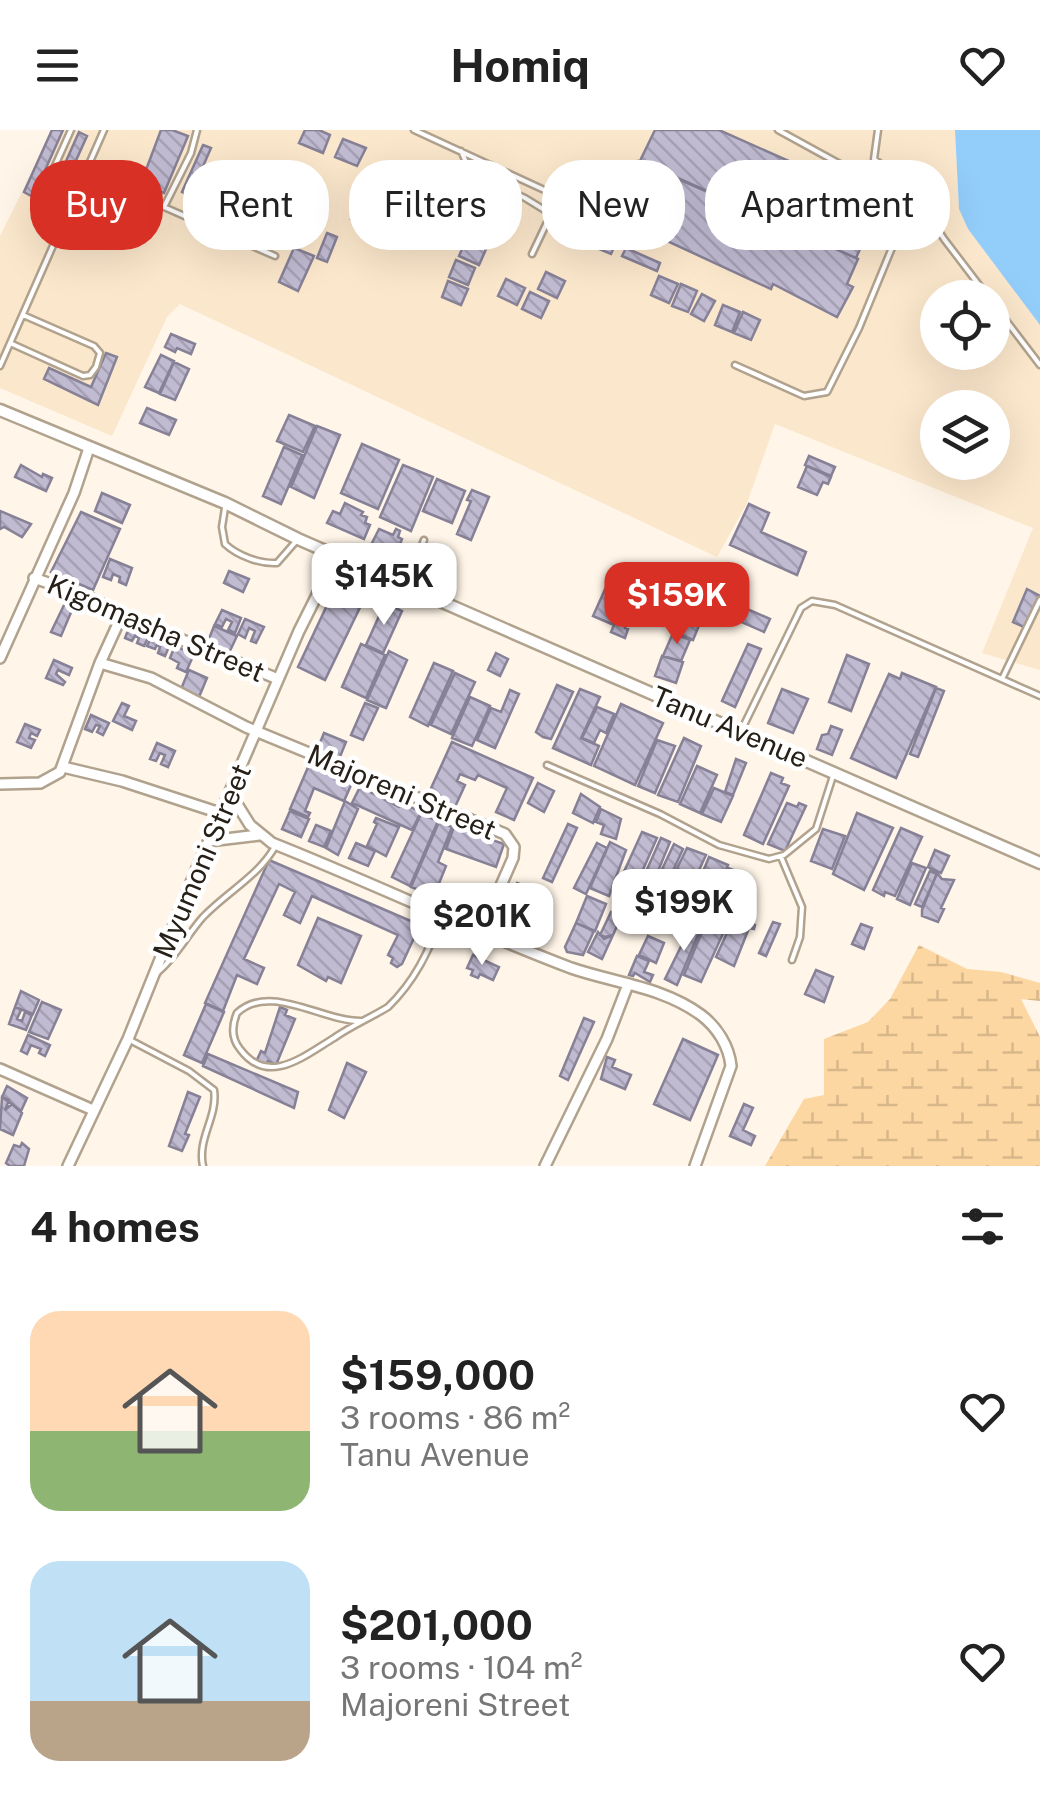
<!DOCTYPE html>
<meta charset="utf-8">
<style>
body{margin:0;font-family:"Public Sans",sans-serif;background:#f2f2f2;color:#222;height:100vh;display:flex;flex-direction:column;font-size:38px;white-space:nowrap}
*{box-sizing:border-box;margin:0}
p{font-size:32px;color:#767676}
.icon{flex:none;width:55px;height:55px;fill:none;stroke:currentColor;stroke-width:2;stroke-linecap:round;stroke-linejoin:round}
.map{position:relative;height:1036px;overflow:hidden}
.details{display:flex;flex-direction:column;background:#fff;flex:1}
.details>*{flex:none}
.top-card{position:absolute;left:30px;top:30px;width:980px;height:90px;display:flex;gap:20px}
.fabs{position:absolute;left:920px;top:150px;display:grid;gap:20px}
.fabs a{display:grid;place-items:center;width:90px;height:90px;border-radius:50%;background:#fff;box-shadow:0 10px 40px #0002;font-size:50px}
.price{position:absolute;translate:-50% -85px;padding:0 22px;border-radius:20px;background:#fff;color:#222;font-size:32px;line-height:65px;filter:drop-shadow(0 2px 5px #0008)}
.price::after{content:'';position:absolute;left:50%;top:60px;width:30px;height:22px;margin-left:-15px;background:inherit;clip-path:polygon(0 0,100% 0,50% 100%)}
.price.current{background:#d93025;color:#fff}
ul{padding:0;list-style:none}
li{display:flex;align-items:center;gap:30px;height:250px;padding:0 30px}
li span{display:grid;place-items:center;flex:none;width:280px;height:200px;border-radius:30px;color:#555}
li>.icon{margin-inline-start:auto}
span .icon{width:120px;height:120px;fill:#fffc;stroke-width:1}
li b{font-size:42px}
h2{display:flex;justify-content:space-between;align-items:center;height:120px;padding:0 30px;font-size:42px}
.chip{padding:0 35px;border-radius:40px;background:#fff;box-shadow:0 10px 40px #0002;font-size:35px;line-height:90px}
.chip.current{background:#d93025;color:#fff}
header{display:flex;justify-content:space-between;align-items:center;height:130px;padding:0 30px;background:#fff;font-size:45px;font-weight:700}
.map>svg:first-child{display:block}
</style>
<header><svg class="icon" aria-label="menu" viewBox="0 0 24 24"><path d="M4 6h16M4 12h16M4 18h16"/></svg>Homiq<svg class="icon" aria-label="heart" viewBox="0 0 24 24"><path d="M12 20l-8-8c-3-5 5-10 8-4 3-6 11-1 8 4z"/></svg></header>
<div class="map">
<svg width="1040" height="1036" viewBox="0 0 1040 1036">
<defs>
<pattern id="wetland-marsh" width="20" height="14" patternUnits="userSpaceOnUse" patternTransform="scale(2.5)"><rect width="20" height="14" fill="#fcd7a2"/><path d="M1 5h8M5 5V1M11 12h8M15 12V8" fill="none" stroke="#d8b88b"/></pattern>
<pattern id="building-back-hatch" width="6" height="6" patternUnits="userSpaceOnUse" patternTransform="scale(2.5)"><rect width="6" height="6" fill="#c1bbd2"/><path d="M-1 5l2 2M0 0l6 6M5-1l2 2" fill="none" stroke="#a6a0b4"/></pattern>
</defs>
<rect width="100%" height="100%" fill="#fff5e8"/>
<path fill="#fbe7cb" fill-rule="evenodd" d="M53 0H955L959 79 968 99 1040 195V540L982 523 1033 398 775 294 747 373 717 427 180 174 167 187 112 306 0 258V106ZM938 168H992V222H938ZM938 278H992V332H938Z"/>
<path fill="url(#wetland-marsh)" d="M919 815 967 839 1001 842 1040 853V871L1021 869 1040 907V1036H765L804 969 824 965V909L868 892 890 869Z"/>
<path fill="#93cdfa" d="M955 0H1040V195L968 99 959 79Z"/>
<path fill="url(#building-back-hatch)" stroke="#868196" stroke-width="2.5" d="M52 0H63L33 67 24 62Z
M161 0H172L188 6 164 63 141 53Z
M305 0H319L330 5 323 23 299 13Z
M655 0H719L881 72 856 128 640 31Z
M79 2 87 6 55 77 47 74Z
M343 9 366 18 357 36 335 27Z
M203 15 211 18 190 66 182 62Z
M638 31 858 129 847 154 853 157 837 187 773 154 771 159 613 86 625 52Z
M273 71 279 74 270 94 277 97 270 111 257 105Z
M490 71 519 83 510 104 481 91Z
M358 75 402 96 395 112 351 89Z
M574 98 615 115 611 124 570 107Z
M327 103 337 107 327 132 317 128Z
M467 108 487 117 479 135 459 126Z
M294 118 314 126 298 161 279 152Z
M626 118 660 133 657 141 622 126Z
M456 130 475 138 468 155 449 147Z
M546 142 565 151 557 168 538 159Z
M659 146 678 154 669 173 651 165Z
M506 149 525 158 517 175 498 166Z
M448 151 468 159 461 175 442 167Z
M681 154 697 161 688 182 672 176Z
M530 162 549 171 541 188 522 179Z
M702 164 715 171 704 191 691 184Z
M723 175 740 182 732 202 715 195Z
M743 182 760 190 751 210 734 203Z
M171 204 195 214 191 224 177 218 175 222 165 217Z
M106 223 117 227 98 275 44 249 49 238 91 257Z
M161 225 174 231 159 263 145 257Z
M174 232 189 239 175 270 160 264Z
M147 278 176 290 169 305 140 293Z
M289 285 315 296 303 322 277 311Z
M317 296 340 305 314 368 291 357Z
M362 314 399 330 378 379 341 363Z
M284 317 302 325 281 374 263 366Z
M809 326 835 337 831 346 805 335Z
M21 335 42 347 43 344 52 348 46 361 15 347Z
M403 335 433 347 411 401 380 387Z
M807 336 831 347 828 354 823 352 817 365 798 357Z
M437 349 465 361 452 393 423 381Z
M472 360 489 367 471 410 457 404 471 371 467 370Z
M102 363 130 375 122 393 95 381Z
M345 373 363 382 361 385 367 387 365 393 370 395 364 409 327 393 333 381 340 384Z
M749 374 769 383 761 402 806 422 797 445 730 415Z
M0 381 31 394 22 407 4 397 0 399Z
M81 382 120 399 93 460 51 442Z
M379 399 393 405 396 399 400 401 398 407 402 409 396 423 372 413Z
M110 429 132 438 126 455 119 452 120 447 113 444 111 450 103 447Z
M615 437 646 450 625 498 628 499 625 508 611 502 614 495 593 486Z
M229 441 249 449 243 462 224 453Z
M337 454 365 467 325 550 298 537Z
M695 456 770 489 764 502 701 474 694 490 682 484Z
M1027 459 1040 466 1026 498 1013 492Z
M67 469 75 473 61 506 51 502Z
M385 473 402 481 383 523 366 515Z
M222 480 241 488 235 503 228 500 232 492 226 489 222 497 215 494Z
M681 485 700 493 693 510 674 502Z
M245 489 264 497 256 513 251 511 255 501 249 498 245 508 238 504Z
M130 495 150 504 144 516 137 513 139 508 135 506 132 511 125 508Z
M214 496 237 506 229 523 207 514Z
M673 503 690 510 681 531 663 526Z
M153 504 171 512 165 526 158 523 160 517 157 515 155 519 147 516Z
M361 514 385 525 366 568 342 557Z
M748 514 761 519 735 577 722 571Z
M175 516 194 524 186 542 177 538 179 533 170 528Z
M389 521 407 530 386 578 367 570Z
M496 523 508 529 500 546 488 540Z
M847 525 869 534 851 581 829 572Z
M662 526 683 532 676 553 655 546Z
M54 530 72 538 69 545 58 540 56 544 65 552 63 555 46 548Z
M434 533 453 541 428 596 410 587Z
M189 540 207 548 199 567 181 559Z
M455 543 475 552 451 604 431 595Z
M902 543 936 557 896 648 851 628 889 544 900 549Z
M557 555 573 562 551 609 543 607 536 602Z
M936 558 944 561 918 627 910 624Z
M580 559 600 567 581 608 599 616 591 635 553 618Z
M782 559 808 569 793 603 768 593Z
M510 560 519 564 495 618 477 610 491 578 501 582Z
M470 567 490 576 472 616 452 608Z
M122 573 129 576 124 586 136 591 132 600 113 591Z
M365 573 378 578 363 610 351 605Z
M621 574 663 593 635 655 594 636Z
M597 577 614 584 606 603 600 600 594 613 582 608Z
M91 585 109 593 103 605 97 602 100 596 96 595 92 602 85 599Z
M25 594 40 600 37 606 31 603 29 608 35 610 31 618 17 612Z
M831 596 842 600 832 625 817 619 822 605 828 604Z
M324 603 346 612 339 629 317 620Z
M684 608 701 616 678 672 658 665Z
M657 610 675 616 655 663 638 656Z
M452 612 533 648 514 690 496 682 507 658 478 645 475 650 460 644 457 651 465 655 455 677 427 667Z
M157 613 175 621 168 637 161 634 165 625 160 623 156 631 150 629Z
M736 629 746 633 733 665 725 662Z
M309 635 352 653 344 671 314 658 305 681 310 683 308 687 290 679Z
M697 636 717 645 700 683 680 674Z
M771 643 783 648 781 653 789 656 763 714 744 705Z
M538 653 554 661 544 682 528 673Z
M360 657 399 677 402 673 421 682 412 700 352 673Z
M714 658 733 666 721 692 702 684Z
M581 664 600 677 593 693 573 683Z
M345 671 358 679 338 725 326 718Z
M787 673 797 677 799 673 806 676 785 721 768 714Z
M601 679 621 689 616 709 601 704 604 695 596 692Z
M290 681 309 689 301 707 282 699Z
M857 683 893 698 864 760 833 744Z
M421 684 438 691 410 756 392 747Z
M376 688 399 697 386 726 367 716 377 694 374 692Z
M439 692 452 697 438 732 446 736 434 766 411 757Z
M568 694 577 698 552 752 543 748Z
M316 695 331 701 324 717 309 711Z
M454 697 504 714 496 737 446 719Z
M901 698 922 707 895 766 885 762 884 766 873 760Z
M823 699 845 706 832 739 811 731Z
M642 702 657 708 633 762 618 755Z
M661 708 670 712 647 768 636 764Z
M610 712 626 720 609 766 590 758Z
M356 713 375 721 368 736 349 728Z
M597 713 607 718 586 764 574 758Z
M674 714 683 719 666 756 656 752Z
M687 718 706 725 687 766 667 759Z
M935 720 949 726 941 743 928 737Z
M709 727 728 735 704 793 685 786Z
M269 730 420 795 402 834 397 837 391 833 393 828 388 825 398 805 312 766 300 793 284 785 295 762 279 754 244 829 264 838 257 854 237 845 223 881 205 873Z
M912 733 926 738 910 775 897 769Z
M728 738 748 746 730 785 713 778Z
M930 741 937 744 922 777 915 774Z
M937 743 942 749 954 750 941 778 944 779 938 792 922 786V780Z
M517 753 527 757 518 775 527 778 518 799 500 791Z
M676 762 692 766 684 784 670 776Z
M587 766 606 774 595 801 576 793Z
M712 778 731 786 701 852 684 845Z
M611 782 621 787 613 805 605 807 600 805Z
M736 783 755 795 754 799 749 798 734 836 716 827Z
M318 788 361 806 341 853 328 847 326 851 298 835Z
M694 790 703 793 677 855 665 849Z
M773 792 780 794 766 826 759 823Z
M576 793 594 801 583 825 567 822 565 817Z
M861 794 872 798 864 819 852 814Z
M598 802 604 809 613 805 602 829 588 822Z
M648 806 664 813 656 833 639 825Z
M473 825 499 837 493 850 480 844 478 848 471 845 473 840 467 838Z
M637 826 649 831 644 842 653 845 650 852 635 843 633 846 629 845Z
M816 840 833 847 824 872 805 864Z
M21 861 39 870 33 884 15 877Z
M42 872 61 880 48 909 29 902Z
M206 874 224 882 202 933 184 925Z
M15 877 21 880 17 889 22 891 25 882 32 885 26 900 9 894Z
M280 877 287 880 285 885 295 889 276 935 268 931 266 935 256 932 261 921 265 923Z
M584 888 594 892 568 950 560 946Z
M28 905 50 915 45 926 39 923 41 919 31 915 27 924 21 921Z
M683 909 718 925 690 990 654 974Z
M208 924 298 962 294 978 203 936Z
M607 927 615 930 612 937 631 945 625 959 601 949Z
M347 933 366 942 344 988 329 980Z
M7 956 27 968 21 981 2 967Z
M188 962 200 967 185 1004 189 1005 182 1021 169 1016Z
M2 967 9 970 5 980 12 974 22 983 13 1005 0 999Z
M744 974 753 978 743 1000 755 1006 751 1015 730 1006Z
M22 1013 29 1019 24 1036H10L6 1033 14 1015 20 1017Z"/>
<g fill="none" stroke-linecap="round" stroke-linejoin="round">
<defs>
<path id="service" d="M414 0 553 64 551 84 532 124
M778 0 891 62 927 86
M878 0 874 29 909 55 944 109 989 168
M461 21 471 43 525 68 551 84
M87 43 275 126
M164 77 191 23 197 0
M63 95 47 83 43 72 45 58 71 0
M992 172 1040 235
M10 213 83 246 90 245 96 237 100 223 94 216 23 185
M735 235 804 266 827 262 859 198 910 74
M0 236 104 0
M225 378 222 397 225 414C238 426 260 434 277 433L298 409
M406 455 424 410
M1002 549 1040 470
M742 599 801 478 812 471 835 475 1040 566
M547 635 660 684 719 715 769 729 784 725 816 699 833 646
M781 727 802 777 800 807 792 830
M158 842C177 826 187 805 203 787 228 761 259 746 276 715
M362 891C323 892 270 852 237 883 232 895 231 908 240 919 268 957 304 926 334 908 351 896 370 888 388 877 416 850 428 821 443 786
M128 909 189 941 214 960C218 987 197 1008 203 1036"/>
<path id="minor" d="M34 448 88 467 131 489 278 549
M0 528 74 363 89 318
M100 533 151 548 246 597 505 704 514 717 513 728 481 801
M63 637 122 651 220 683
M0 654 40 653 60 642 100 533 122 485
M230 663 250 695 272 713C373 753 470 800 571 838 615 853 663 857 701 885 717 897 729 916 731 936L695 1036
M209 711 259 705
M0 939 93 980
M68 1036 128 909 194 745 299 501 326 447 333 424
M545 1036 607 909 627 857"/>
<path id="tertiary" d="M0 280 225 373 298 409 1040 733"/>
</defs>
<use href="#service" stroke="#b1a28e" stroke-width="9"/>
<use href="#minor" stroke="#b1a28e" stroke-width="14"/>
<use href="#tertiary" stroke="#b1a28e" stroke-width="15"/>
<use href="#service" stroke="#fff" stroke-width="4"/>
<use href="#minor" stroke="#fff" stroke-width="9"/>
<use href="#tertiary" stroke="#fff" stroke-width="10"/>
</g>
<g text-anchor="middle" stroke-width="9" stroke-linejoin="round" paint-order="stroke">
<g font-size="28" fill="#262018" stroke="#fff">
<text transform="translate(156 498) rotate(23)" y="10">Kigomasha Street</text>
<text transform="translate(730 597) rotate(23)" y="10">Tanu Avenue</text>
<text transform="translate(402 662) rotate(23)" y="10">Majoreni Street</text>
<text transform="translate(202 731) rotate(-67)" y="10">Myumoni Street</text>
</g>
</g>
</svg>
<div class="fabs">
<a><svg class="icon" aria-label="locate" viewBox="0 0 24 24"><circle cx="12" cy="12" r="6"/><path d="M12 2v4M12 18v4M2 12h4M18 12h4"/></svg></a>
<a><svg class="icon" aria-label="layers" viewBox="0 0 24 24"><path d="M12 4l9 5-9 5-9-5zM3 14l9 5 9-5"/></svg></a>
</div>
<b class="price" style="left:384px;top:498px">$145K</b>
<b class="price current" style="left:677px;top:517px">$159K</b>
<b class="price" style="left:684px;top:824px">$199K</b>
<b class="price" style="left:482px;top:838px">$201K</b>
<div class="top-card">
<a class="chip current">Buy</a>
<a class="chip">Rent</a>
<a class="chip">Filters</a>
<a class="chip">New</a>
<a class="chip">Apartment</a>
</div>
</div>
<section class="details">
<h2>4 homes<svg class="icon" aria-label="filters" viewBox="0 0 24 24"><path d="M4 7h16M4 17h16"/><circle cx="9" cy="7" r="2"/><circle cx="15" cy="17" r="2"/></svg></h2>
<ul>
<li><span style="background:linear-gradient(#ffd9b3 60%,#8fb573 0)"><svg class="icon" aria-label="home" viewBox="0 0 24 24"><path d="M3 11l9-7 9 7M6 9v11h12V9"/></svg></span><div><b>$159,000</b><p>3 rooms · 86 m²</p><p>Tanu Avenue</p></div><svg class="icon" aria-label="heart" viewBox="0 0 24 24"><path d="M12 20l-8-8c-3-5 5-10 8-4 3-6 11-1 8 4z"/></svg></li>
<li><span style="background:linear-gradient(#bfe0f5 70%,#b9a48a 0)"><svg class="icon" aria-label="home" viewBox="0 0 24 24"><path d="M3 11l9-7 9 7M6 9v11h12V9"/></svg></span><div><b>$201,000</b><p>3 rooms · 104 m²</p><p>Majoreni Street</p></div><svg class="icon" aria-label="heart" viewBox="0 0 24 24"><path d="M12 20l-8-8c-3-5 5-10 8-4 3-6 11-1 8 4z"/></svg></li>
</ul>
</section>
